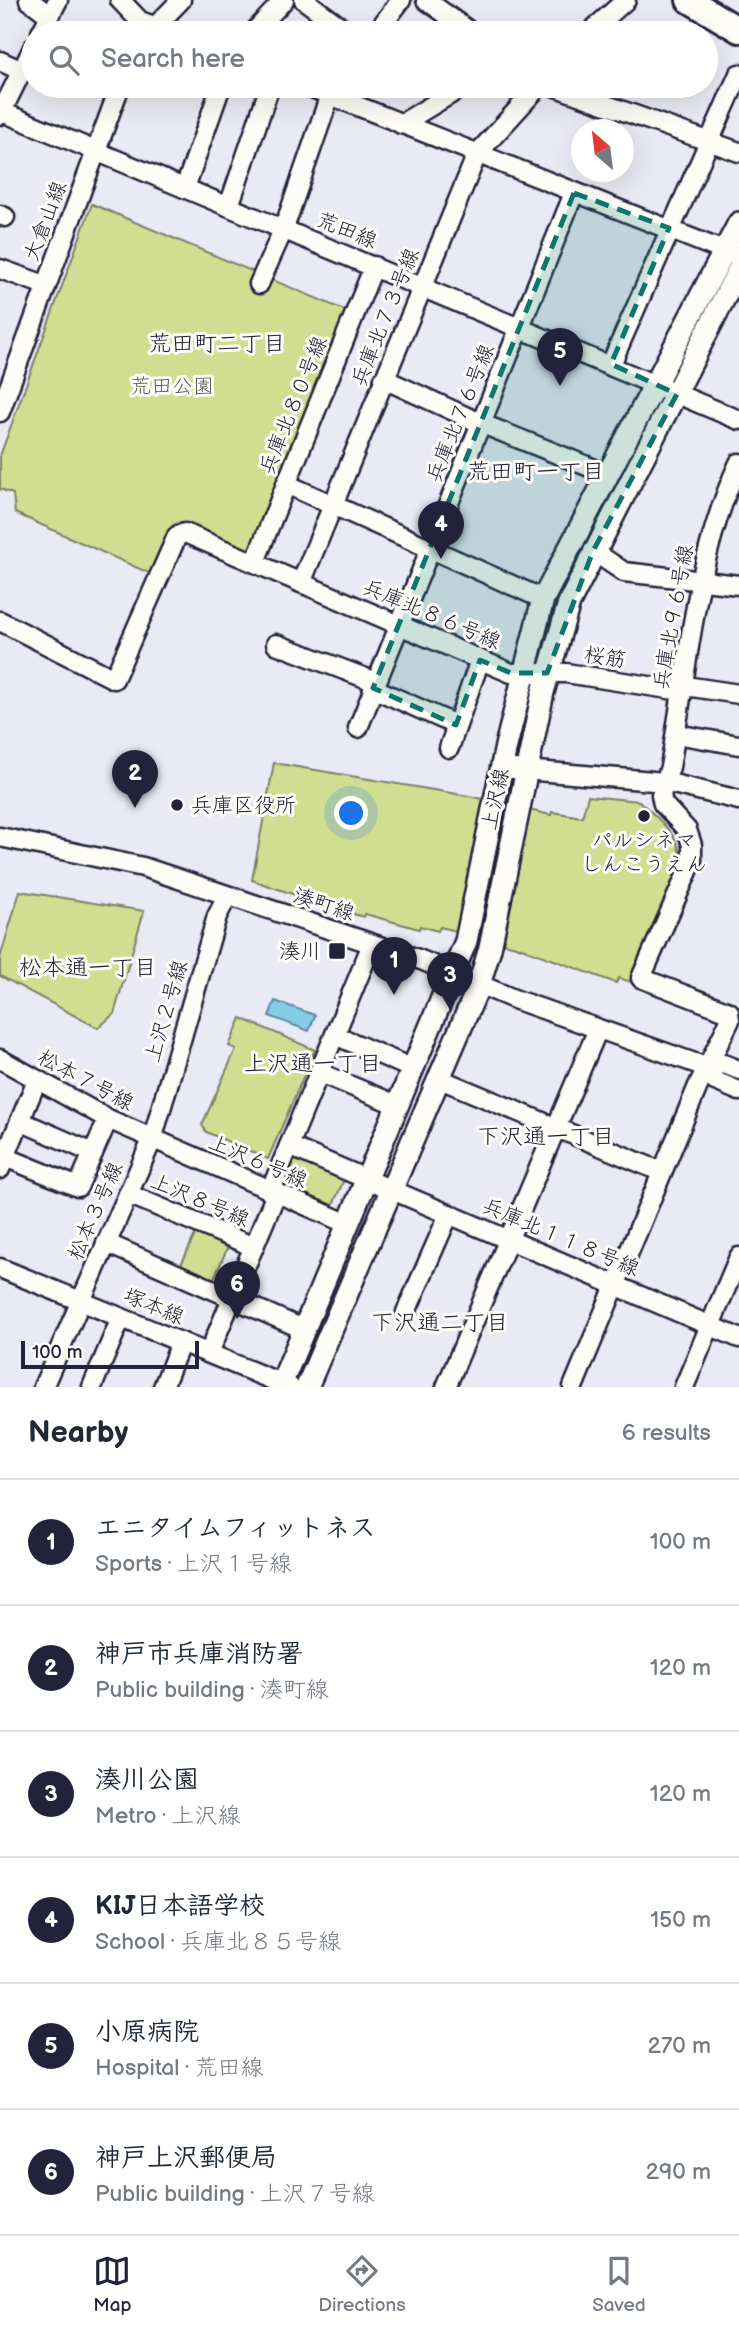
<!DOCTYPE html>
<html lang="en">
<head>
<meta charset="utf-8">
<style>
	body { margin:0; font-family:"Balsamiq Sans","Klee One",sans-serif; background:#f2f2f3; color:#1f2937 }
	.compass { position:absolute; left:571px; top:119px; width:63px; height:63px; border-radius:50%; background:#fff; box-shadow:0 7px 28px #0002; rotate:332deg }
	.scale { position:absolute; left:21px; bottom:18px; width:178px; box-sizing:border-box; padding-left:7px; border:4px solid #22223b; border-top:0; font-size:19px; line-height:24px; white-space:nowrap; color:#22223b; -webkit-text-stroke:5px #fdfcf7; paint-order:stroke }
	.you { position:absolute; left:352px; top:814px; width:24px; height:24px; margin:-18px; border:5px solid #fff; border-radius:50%; background:#1a73e8; box-shadow:0 0 0 10px #1a73e833 }
	.badge { display:grid; place-items:center; width:46px; height:46px; border-radius:50%; background:#22223b; color:#fff; font-size:23px; font-weight:700 }
	.pin { position:absolute; translate:-50% -58px; filter:drop-shadow(0 2px 4px #0008) }
	.pin::after { content:''; position:absolute; top:37px; width:24px; height:21px; background:inherit; clip-path:polygon(0 0,100% 0,50% 100%) }
	.list { margin:0; padding:0; list-style:none }
	h2 { display:flex; justify-content:space-between; align-items:center; height:91px; margin:0; padding:0 28px; font-size:30px }
	h2 small { font-size:23px; font-weight:400; color:#747a83 }
	.list li { display:grid; grid-template-columns:46px 1fr auto; gap:21px; align-items:center; box-sizing:border-box; height:126px; padding:0 28px; border-top:2px solid #e0e1e3 }
	.list b { display:block; font-size:26px; white-space:nowrap }
	.list p { margin:0; font-size:23px; white-space:nowrap; color:#747a83 }
	.list em { font-size:23px; font-style:normal; color:#747a83 }
	.icon { flex:none; width:38px; height:38px; fill:none; stroke:currentColor; stroke-width:2; stroke-linecap:round; stroke-linejoin:round }
	.map { position:relative; flex:none; width:739px; height:1387px; overflow:hidden }
	.search { position:absolute; background:#fff; box-shadow:0 7px 28px #0002; left:21px; right:21px; top:21px; height:77px; display:flex; align-items:center; gap:18px; box-sizing:border-box; padding:0 24px; border-radius:38px; color:#747a83; font-size:26px }
	.sheet { height:847px; background:#fff }
	nav { display:flex; justify-content:space-around; align-items:center; box-sizing:border-box; height:98px; border-top:2px solid #e0e1e3; background:#fff; font-size:19px; color:#747a83 }
	nav a { display:grid; justify-items:center; gap:4px }
	nav .on { color:#22223b }
	.map>svg:first-child { display:block }
</style>
</head>
<body>
<div class="map">
<svg width="739" height="1387" viewBox="0 0 739 1387">
	<rect width="100%" height="100%" fill="#eaeaf6"/>
	<filter id="ink" filterUnits="userSpaceOnUse"><feTurbulence type="fractalNoise" baseFrequency=".0143" numOctaves="2"/><feDisplacementMap in="SourceGraphic" scale="14" xChannelSelector="R" yChannelSelector="G"/><feConvolveMatrix kernelMatrix="1 2 1 2 8 2 1 2 1" color-interpolation-filters="sRGB"/></filter>
	<g filter="url(#ink)">
		<g fill="#d1de91" stroke="#7a8066" stroke-width="2">
			<path d="M92,204L349,312L254,547L245,551L180,522L173,525L151,574L15,513L13,494L0,489V456Z"/>
			<path d="M274,763L469,796L551,815L552,812L582,817L588,796L639,801C653,814 671,828 678,846C690,875 647,953 634,983L619,978L616,983L516,946L440,927L438,931L420,926L419,929L365,914L364,917L336,909L337,904L322,898L319,903L252,880Z"/>
			<path d="M20,891L144,911L114,1014L98,1028L0,976V958Z"/>
			<path d="M241,1018L315,1050L268,1159L206,1132L202,1125L236,1049L229,1046Z"/>
			<path d="M289,1154L346,1175L333,1205L285,1187L280,1176Z"/>
			<path d="M198,1228L230,1242L213,1281L180,1267Z"/>
		</g>
		<path fill="#83cee3" stroke="#5c89a0" stroke-width="2" d="M275,1001L315,1015L309,1031L269,1016Z"/>
		<g fill="none" stroke-linecap="round" stroke-linejoin="round">
			<defs>
				<g id="minor">
					<path d="M29,0L49,15"/>
					<path d="M120,0L140,21L174,33"/>
					<path d="M304,0L349,33"/>
					<path d="M426,0L472,33"/>
					<path d="M41,33L58,0"/>
					<path d="M149,33L181,0"/>
					<path d="M253,33L284,0"/>
					<path d="M376,33L401,0"/>
					<path d="M589,33L626,0"/>
					<path d="M0,61L22,71"/>
					<path d="M307,86L739,257"/>
					<path d="M553,86L739,152"/>
					<path d="M0,111L739,420"/>
					<path d="M0,115L33,48"/>
					<path d="M401,124L464,86"/>
					<path d="M185,188L221,86"/>
					<path d="M229,206L270,86"/>
					<path d="M0,215L5,217"/>
					<path d="M0,269L45,285"/>
					<path d="M259,284L284,228L330,95L337,86"/>
					<path d="M611,364L739,74"/>
					<path d="M384,379L480,423L607,474"/>
					<path d="M0,412L120,86"/>
					<path d="M286,484L543,599"/>
					<path d="M593,551L624,572L739,585"/>
					<path d="M255,562L374,266"/>
					<path d="M301,583L477,154L539,86"/>
					<path d="M0,621L114,679L177,536L185,533L511,673H566L675,690L692,687L739,694"/>
					<path d="M276,644L376,682"/>
					<path d="M373,688L456,725"/>
					<path d="M358,728L574,193"/>
					<path d="M676,734L739,745"/>
					<path d="M449,748L480,660"/>
					<path d="M502,768L665,782L739,800"/>
					<path d="M0,837L143,867L421,960L514,999L706,1067L724,1064L739,1070"/>
					<path d="M335,1035L413,1069"/>
					<path d="M0,1059L108,1119L346,1223"/>
					<path d="M706,1067L715,1081L739,1091"/>
					<path d="M320,1073L397,1105"/>
					<path d="M440,1079L662,1172"/>
					<path d="M20,1121L93,1153"/>
					<path d="M289,1146L739,1338"/>
					<path d="M5,1157L78,1187L108,1119"/>
					<path d="M0,1169L37,1080"/>
					<path d="M270,1192L372,944"/>
					<path d="M128,1194L254,1247"/>
					<path d="M106,1243L303,1329"/>
					<path d="M0,1268L290,1387"/>
					<path d="M406,1312L449,1214"/>
					<path d="M209,1353L276,1194"/>
					<path d="M43,1387L152,1140L217,916L227,897"/>
					<path d="M92,1387L121,1318"/>
					<path d="M163,1387L181,1342"/>
					<path d="M446,1387L598,1029"/>
					<path d="M573,1387L698,1086L730,1020L729,1012L641,978L692,862V845L687,830L663,804L661,795L670,767C688,665 695,558 739,463"/>
					<path d="M684,1387L739,1257"/>
				</g>
				<g id="major">
					<path d="M280,1387L466,941L506,746L543,599L739,223"/>
					<path d="M307,1387L479,985L490,948L543,692L569,603L739,269"/>
				</g>
				<path id="highway" d="M689,0L739,30"/>
			</defs>
			<use href="#minor" stroke="#22223b" stroke-width="23"/>
			<use href="#major" stroke="#22223b" stroke-width="26"/>
			<use href="#highway" stroke="#22223b" stroke-width="30"/>
			<use href="#minor" stroke="#fdfcf7" stroke-width="18"/>
			<use href="#major" stroke="#fdfcf7" stroke-width="21"/>
			<use href="#highway" stroke="#fdfcf7" stroke-width="24"/>
		</g>
	</g>
	<path fill="#0f766e" fill-opacity="0.2" stroke="#0f766e" stroke-width="5" stroke-dasharray="14 9" stroke-linejoin="round" d="M574,193L669,228L611,364L677,394L593,551L547,673H511L480,660L456,725L373,688Z"/>
	<g fill="#22223b" stroke="#fdfcf7" stroke-width="2.5">
		<circle cx="177" cy="805" r="7"/>
		<circle cx="644" cy="816" r="7"/>
		<rect x="328" y="942" width="18" height="18" rx="3.5"/>
	</g>
	<g text-anchor="middle" stroke-width="6" stroke-linejoin="round" paint-order="stroke">
		<g font-size="21" fill="#22223b" stroke="#fdfcf7">
			<text transform="translate(45 221) rotate(-69)" y="7">大倉山線</text>
			<text transform="translate(347 230) rotate(22)" y="7">荒田線</text>
			<text transform="translate(385 317) rotate(-68)" y="7">兵庫北７３号線</text>
			<text transform="translate(293 405) rotate(-68)" y="7">兵庫北８０号線</text>
			<text transform="translate(460 413) rotate(-68)" y="7">兵庫北７６号線</text>
			<text transform="translate(432 614) rotate(23)" y="7">兵庫北８６号線</text>
			<text transform="translate(673 617) rotate(-80)" y="7">兵庫北９６号線</text>
			<text transform="translate(605 657) rotate(9)" y="7">桜筋</text>
			<text transform="translate(495 799) rotate(-78)" y="7">上沢線</text>
			<text transform="translate(324 904) rotate(18)" y="7">湊町線</text>
			<text transform="translate(166 1011) rotate(-74)" y="7">上沢２号線</text>
			<text transform="translate(86 1080) rotate(28)" y="7">松本７号線</text>
			<text transform="translate(258 1161) rotate(23)" y="7">上沢６号線</text>
			<text transform="translate(200 1200) rotate(23)" y="7">上沢８号線</text>
			<text transform="translate(95 1211) rotate(-66)" y="7">松本３号線</text>
			<text transform="translate(561 1237) rotate(23)" y="7">兵庫北１１８号線</text>
			<text transform="translate(154 1306) rotate(22)" y="7">塚本線</text>
		</g>
		<g font-size="21" fill="#575a55" stroke="#fdfcf7">
			<text x="172" y="393">荒田公園</text>
		</g>
		<g font-size="21" fill="#22223b" stroke="#fdfcf7" text-anchor="start">
			<text x="191" y="812">兵庫区役所</text>
			<text x="644" y="847" text-anchor="middle">パルシネマ<tspan x="644" dy="24">しんこうえん</tspan></text>
			<text x="321" y="958" text-anchor="end">湊川</text>
		</g>
		<g font-size="23" fill="#22223b" stroke="#fdfcf7">
			<text x="217" y="351">荒田町二丁目</text>
			<text x="536" y="479">荒田町一丁目</text>
			<text x="88" y="975">松本通一丁目</text>
			<text x="313" y="1071">上沢通一丁目</text>
			<text x="546" y="1144">下沢通一丁目</text>
			<text x="440" y="1330">下沢通二丁目</text>
		</g>
	</g>
</svg>
<svg class="compass" viewBox="-18 -18 36 36"><path d="M0-13l5 13h-10z" fill="#e53935"/><path d="M0 13l5-13h-10z" fill="#747a83"/></svg>
<div class="scale">100 m</div>
<div class="you"></div>
<div class="pin badge" style="left:394px;top:995px">1</div>
<div class="pin badge" style="left:135px;top:808px">2</div>
<div class="pin badge" style="left:450px;top:1010px">3</div>
<div class="pin badge" style="left:441px;top:559px">4</div>
<div class="pin badge" style="left:560px;top:386px">5</div>
<div class="pin badge" style="left:237px;top:1319px">6</div>
<div class="search"><svg class="icon" aria-label="search" viewBox="0 0 24 24"><circle cx="10" cy="10" r="6"/><path d="M15 15l6 6"/></svg>Search here</div>
</div>
<section class="sheet">
<h2>Nearby<small>6 results</small></h2>
<ul class="list">
<li><span class="badge">1</span><div><b>エニタイムフィットネス</b><p>Sports · 上沢１号線</p></div><em>100 m</em></li>
<li><span class="badge">2</span><div><b>神戸市兵庫消防署</b><p>Public building · 湊町線</p></div><em>120 m</em></li>
<li><span class="badge">3</span><div><b>湊川公園</b><p>Metro · 上沢線</p></div><em>120 m</em></li>
<li><span class="badge">4</span><div><b>KIJ日本語学校</b><p>School · 兵庫北８５号線</p></div><em>150 m</em></li>
<li><span class="badge">5</span><div><b>小原病院</b><p>Hospital · 荒田線</p></div><em>270 m</em></li>
<li><span class="badge">6</span><div><b>神戸上沢郵便局</b><p>Public building · 上沢７号線</p></div><em>290 m</em></li>
</ul>
</section>
<nav>
<a class="on"><svg class="icon" aria-label="map" viewBox="0 0 24 24"><path d="M3 6l6-2 6 2 6-2v14l-6 2-6-2-6 2zM9 4v14M15 6v14"/></svg>Map</a>
<a><svg class="icon" aria-label="directions" viewBox="0 0 24 24"><path d="M12 3l9 9-9 9-9-9zM9 14v-3h6M13 9l2 2-2 2"/></svg>Directions</a>
<a><svg class="icon" aria-label="saved" viewBox="0 0 24 24"><path d="M7 4h10v16l-5-4-5 4z"/></svg>Saved</a>
</nav>
</body>
</html>
